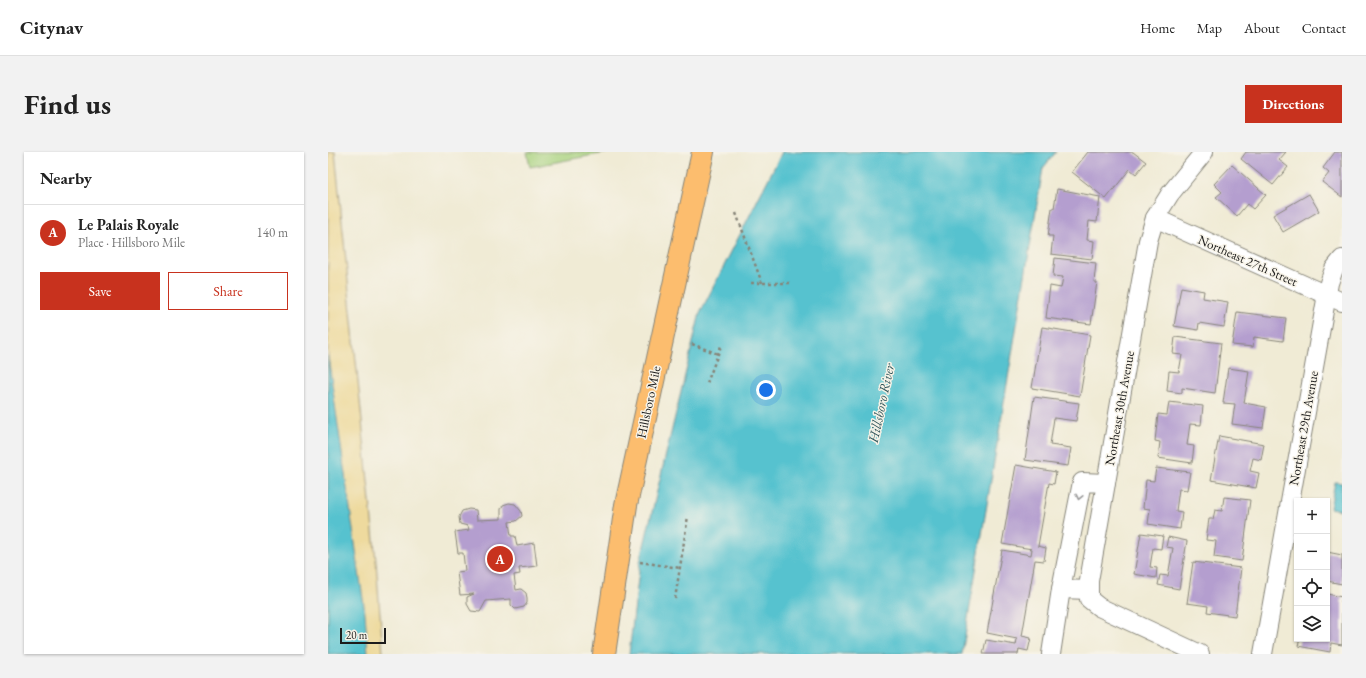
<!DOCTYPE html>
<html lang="en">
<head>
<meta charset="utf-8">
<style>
	body { margin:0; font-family:"EB Garamond",serif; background:#f2f2f2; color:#222 }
	.controls { position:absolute; right:12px; bottom:12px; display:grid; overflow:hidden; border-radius:0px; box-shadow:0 1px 3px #0004 }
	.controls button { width:36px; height:36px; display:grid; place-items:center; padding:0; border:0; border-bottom:1px solid #e0e0e0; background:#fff; color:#222; font:20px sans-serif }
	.scale { position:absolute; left:12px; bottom:10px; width:46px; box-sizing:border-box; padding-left:4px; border:2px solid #1c1c1c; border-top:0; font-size:11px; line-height:14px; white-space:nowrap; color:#1c1c1c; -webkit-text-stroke:3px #f7f3e8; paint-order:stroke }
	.you { position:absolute; left:438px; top:238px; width:14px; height:14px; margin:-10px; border:3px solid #fff; border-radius:50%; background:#1a73e8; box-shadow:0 0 0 6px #1a73e833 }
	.badge { display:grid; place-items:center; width:26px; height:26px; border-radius:50%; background:#c8321e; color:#fff; font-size:13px; font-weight:700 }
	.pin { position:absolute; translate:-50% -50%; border:2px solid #fff; box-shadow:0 1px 4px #0006 }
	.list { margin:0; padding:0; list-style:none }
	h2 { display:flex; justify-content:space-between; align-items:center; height:52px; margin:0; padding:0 16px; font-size:17px }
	h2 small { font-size:13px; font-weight:400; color:#767676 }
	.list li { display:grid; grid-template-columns:26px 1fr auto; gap:12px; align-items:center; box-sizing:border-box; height:56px; padding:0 16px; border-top:1px solid #e0e0e0 }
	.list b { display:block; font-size:15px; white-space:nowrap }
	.list p { margin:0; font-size:13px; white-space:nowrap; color:#767676 }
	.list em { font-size:13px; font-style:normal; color:#767676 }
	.actions { display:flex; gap:8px; padding:12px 16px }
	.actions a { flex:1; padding:9px 0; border:1px solid #c8321e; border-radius:0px; text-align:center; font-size:14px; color:#c8321e }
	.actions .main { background:#c8321e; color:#fff }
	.icon { flex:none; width:22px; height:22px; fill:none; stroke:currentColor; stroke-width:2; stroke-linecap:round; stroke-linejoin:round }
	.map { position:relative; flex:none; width:1014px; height:502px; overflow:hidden; border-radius:0px }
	header { display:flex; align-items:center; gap:24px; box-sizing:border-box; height:56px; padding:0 20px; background:#fff; border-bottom:1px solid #e0e0e0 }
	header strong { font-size:19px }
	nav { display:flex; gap:22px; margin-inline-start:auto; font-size:14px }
	.intro { display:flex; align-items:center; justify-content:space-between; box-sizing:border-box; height:96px; padding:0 24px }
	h1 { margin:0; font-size:28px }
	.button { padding:10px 18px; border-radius:0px; background:#c8321e; color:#fff; font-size:14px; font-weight:700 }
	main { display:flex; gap:24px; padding:0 24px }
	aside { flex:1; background:#fff; border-radius:0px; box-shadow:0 1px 3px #0004 }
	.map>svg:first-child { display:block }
</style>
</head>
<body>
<header>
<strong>Citynav</strong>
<nav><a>Home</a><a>Map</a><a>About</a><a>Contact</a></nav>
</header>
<div class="intro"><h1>Find us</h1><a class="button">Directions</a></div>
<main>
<aside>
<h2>Nearby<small></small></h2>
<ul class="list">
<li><span class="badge">A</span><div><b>Le Palais Royale</b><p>Place · Hillsboro Mile</p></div><em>140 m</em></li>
</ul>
<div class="actions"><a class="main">Save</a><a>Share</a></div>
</aside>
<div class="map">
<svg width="1014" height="502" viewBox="0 0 1014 502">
	<rect width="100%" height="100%" fill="#f7f3e8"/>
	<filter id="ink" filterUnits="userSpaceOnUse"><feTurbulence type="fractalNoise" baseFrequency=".025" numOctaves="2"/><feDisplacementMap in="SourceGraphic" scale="8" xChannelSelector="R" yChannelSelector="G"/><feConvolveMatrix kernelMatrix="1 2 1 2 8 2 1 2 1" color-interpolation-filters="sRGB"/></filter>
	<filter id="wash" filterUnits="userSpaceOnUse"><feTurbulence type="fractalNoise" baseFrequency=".012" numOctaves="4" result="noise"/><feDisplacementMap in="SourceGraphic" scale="16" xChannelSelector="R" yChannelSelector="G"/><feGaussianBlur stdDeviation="0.9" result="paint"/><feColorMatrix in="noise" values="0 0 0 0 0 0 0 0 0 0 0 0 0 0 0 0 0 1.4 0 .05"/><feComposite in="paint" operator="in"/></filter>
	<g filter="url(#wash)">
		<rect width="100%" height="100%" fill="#f0ebd5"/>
		<path fill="#a7d27e" stroke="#62774d" d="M199,0H282L202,15Z"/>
		<path fill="#eeda9e" stroke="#857b5d" d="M0,0H7L48,409L55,502H0Z"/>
		<g fill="#56c2cf" stroke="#396f76">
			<path d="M454,0H728L715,16L634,502H301L312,410L372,161Z"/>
			<path d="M0,204L37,461L40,502H0Z"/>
			<path d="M1007,330L1014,331L1013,358L1002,356Z"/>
		</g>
		<g id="blocks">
			<g fill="#b49ecf">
				<path d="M760,0H805L818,10L808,22L802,17L778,47L744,20Z"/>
				<path d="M918,0H958L951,8L960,15L945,33L913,7Z"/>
				<path d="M1007,0H1014V45L994,30L1001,21L995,16Z"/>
				<path d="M904,13L938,43L925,57L919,52L909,64L888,45L894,40L886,32Z"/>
				<path d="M729,37L772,45L769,70L761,69L759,88L766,89L764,107L723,102L725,84H720L724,56H726Z"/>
				<path d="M981,42L991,59L955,80L945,63Z"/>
				<path d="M727,106L768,111L766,130H769L763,172L718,166L722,134L733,136L735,125L725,124Z"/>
				<path d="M853,135L876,139L875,146L900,150L896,175L871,171L870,178L846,174Z"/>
				<path d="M909,160L958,166L955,189L926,185L925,195L904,193Z"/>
				<path d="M714,175L762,183L752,244L704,236Z"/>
				<path d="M847,185L893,191L887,241L854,236V241L839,239L841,219L851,220L854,203L845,202Z"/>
				<path d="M900,216L921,219L916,251L938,255L935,276L904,272L907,252L895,251Z"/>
				<path d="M706,245L751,251L748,269L726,266L722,293L743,296L740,314L697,308Z"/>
				<path d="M841,250L875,254L873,273L862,272L859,293L866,294L864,311L830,306L832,290L827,289L830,262L839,263Z"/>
				<path d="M891,284L936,292L933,308L925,306L922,319L931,321L928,336L883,328Z"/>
				<path d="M688,313L728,320L726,332L721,331L710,394L718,396L716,409L707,408L694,484L703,486L700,499L691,497L690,502H655L658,488L688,493L689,487L659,481L674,398L703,403L704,397L674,392Z"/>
				<path d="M828,316L862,320L859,338L851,337L848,359L854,360L852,377L820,372L822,357L815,356L818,328L826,329Z"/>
				<path d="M896,345L922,348L914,409L886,405L888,389L878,388L881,367H885L887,358L894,359Z"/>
				<path d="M181,351L187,352L193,359L194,364L188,369L181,370L183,384H187L189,394L206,391L209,414L191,416L192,422L186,423L188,438L193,437L198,441L199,446V451L196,455L187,457L183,453V447L158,449L152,460L143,459L139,452V445L146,442L132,443L129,420L137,419L135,401H130L127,380L141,378L140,374L132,372L131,365L134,359L141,357L148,358L149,368L173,367V357L175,353Z"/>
				<path d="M813,381L835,384L833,397L825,396L822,415L829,416L828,426L806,422Z"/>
				<path d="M840,385L859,389L851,437L830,433L832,423L840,424L845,396L838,395Z"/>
				<path d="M999,400L1014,403V432L999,429Z"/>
				<path d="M865,410L913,416L907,464L879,460L880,454L859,451Z"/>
				<path d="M999,442L1014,445L1013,450L1014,451V493L1003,491L1002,500L970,494L972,487H999Z"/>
			</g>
		</g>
	</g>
	<g filter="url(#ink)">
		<use href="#blocks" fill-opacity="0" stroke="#868478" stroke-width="1"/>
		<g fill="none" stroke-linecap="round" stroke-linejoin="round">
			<defs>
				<g id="minor">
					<path d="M827,66L1014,150"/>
					<path d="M761,438L733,437L754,330L778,331"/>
					<path d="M723,502L733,437"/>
					<path d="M872,502L771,455L761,447V429L820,89L827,66L842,42L876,0"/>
					<path d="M935,502L1001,131L1006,117L1014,107"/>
				</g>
				<path id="major" d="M276,502L298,353L375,0"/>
			</defs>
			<use href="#minor" stroke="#868478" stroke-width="20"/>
			<use href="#major" stroke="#868478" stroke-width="24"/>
			<g stroke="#868478" stroke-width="2.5" stroke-dasharray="3 3" stroke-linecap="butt">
				<path d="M408,61L434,131"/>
				<path d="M423,131H463"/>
				<path d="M364,192L390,202"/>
				<path d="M379,231L393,194"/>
				<path d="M312,410L352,416"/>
				<path d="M347,447L360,364"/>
			</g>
			<use href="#minor" stroke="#fff" stroke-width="18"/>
			<use href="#major" stroke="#fcbd6e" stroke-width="22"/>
		</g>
		<defs><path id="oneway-chevron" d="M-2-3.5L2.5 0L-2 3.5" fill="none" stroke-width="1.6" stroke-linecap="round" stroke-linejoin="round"/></defs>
		<use stroke="#999" href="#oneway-chevron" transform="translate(751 345) rotate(102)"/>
	</g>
	<g text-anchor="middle" stroke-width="3" stroke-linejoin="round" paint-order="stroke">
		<g font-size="13" fill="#1c1c1c" stroke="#f7f3e8">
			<text transform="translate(920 108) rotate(24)" y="5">Northeast 27th Street</text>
			<text transform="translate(320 250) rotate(-78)" y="5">Hillsboro Mile</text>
			<text transform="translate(791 256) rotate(-80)" y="5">Northeast 30th Avenue</text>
			<text transform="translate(975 276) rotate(-80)" y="5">Northeast 29th Avenue</text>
		</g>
		<g font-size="14" font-style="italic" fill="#30565b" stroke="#f7f3e8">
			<text transform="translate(553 251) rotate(-78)" y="5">Hillsboro River</text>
		</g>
	</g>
</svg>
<div class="controls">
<button>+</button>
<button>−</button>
<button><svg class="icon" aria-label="locate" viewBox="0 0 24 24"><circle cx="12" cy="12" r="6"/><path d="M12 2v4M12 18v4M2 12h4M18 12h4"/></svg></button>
<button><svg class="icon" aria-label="layers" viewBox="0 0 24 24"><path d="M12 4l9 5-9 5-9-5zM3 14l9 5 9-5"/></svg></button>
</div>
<div class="scale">20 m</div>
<div class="you"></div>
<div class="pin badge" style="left:172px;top:407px">A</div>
</div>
</main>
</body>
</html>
